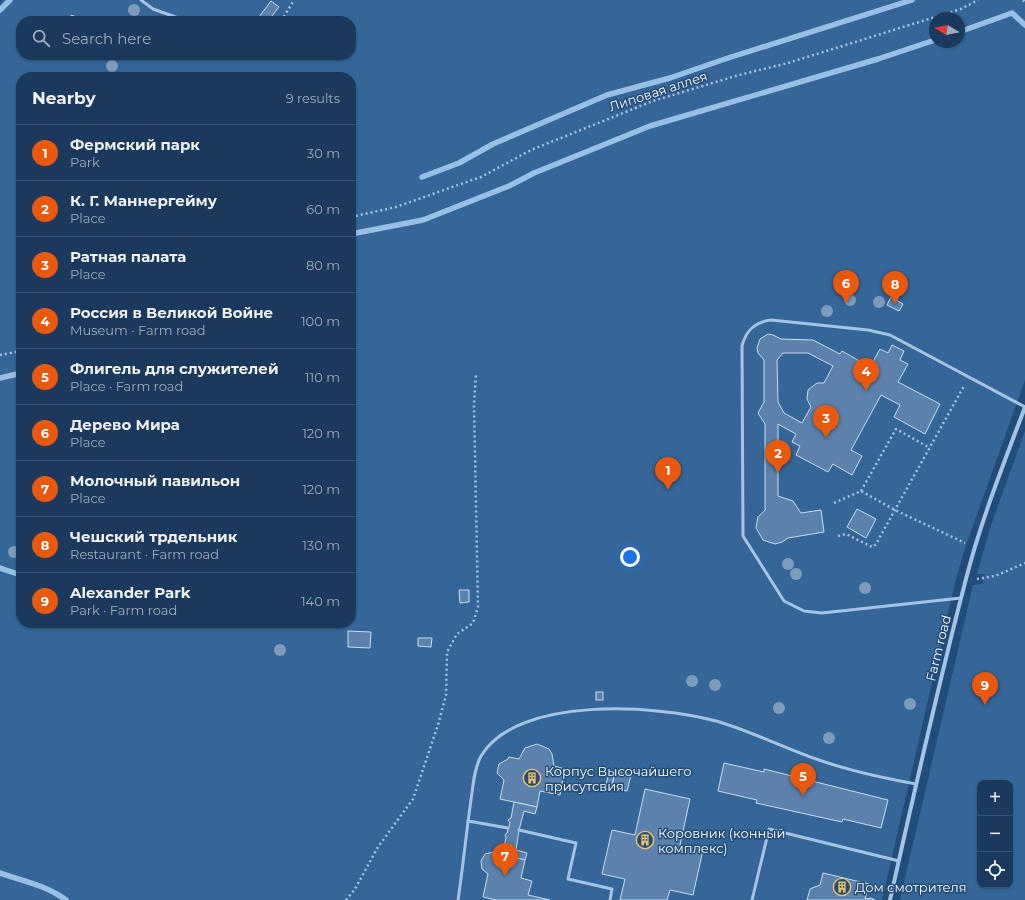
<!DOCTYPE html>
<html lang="en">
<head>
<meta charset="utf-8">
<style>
	body { margin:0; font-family:Montserrat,sans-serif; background:#234062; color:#f1f3f6 }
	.controls { position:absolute; right:12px; bottom:12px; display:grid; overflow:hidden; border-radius:8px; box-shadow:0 1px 3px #0004 }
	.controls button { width:36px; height:36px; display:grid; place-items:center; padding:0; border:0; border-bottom:1px solid #385372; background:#1a395c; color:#f1f3f6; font:20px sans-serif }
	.compass { position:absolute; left:929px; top:12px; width:36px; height:36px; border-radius:50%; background:#1a395c; box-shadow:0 1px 3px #0004; rotate:280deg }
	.you { position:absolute; left:630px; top:557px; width:14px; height:14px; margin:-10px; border:3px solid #fff; border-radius:50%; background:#1a73e8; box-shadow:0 0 0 6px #1a73e833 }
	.badge { display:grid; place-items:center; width:26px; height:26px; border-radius:50%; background:#ea580c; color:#fff; font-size:13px; font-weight:700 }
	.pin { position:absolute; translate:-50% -33px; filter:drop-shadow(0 1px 2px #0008) }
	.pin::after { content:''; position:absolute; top:21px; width:14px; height:12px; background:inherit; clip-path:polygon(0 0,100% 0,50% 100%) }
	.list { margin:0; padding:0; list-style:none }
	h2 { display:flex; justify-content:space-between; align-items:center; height:52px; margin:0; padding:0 16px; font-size:17px }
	h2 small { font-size:13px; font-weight:400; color:#9facbb }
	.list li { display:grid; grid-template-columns:26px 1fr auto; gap:12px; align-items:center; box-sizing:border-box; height:56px; padding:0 16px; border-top:1px solid #385372 }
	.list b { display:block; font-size:15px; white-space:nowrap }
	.list p { margin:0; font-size:13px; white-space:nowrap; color:#9facbb }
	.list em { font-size:13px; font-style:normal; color:#9facbb }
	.icon { flex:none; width:22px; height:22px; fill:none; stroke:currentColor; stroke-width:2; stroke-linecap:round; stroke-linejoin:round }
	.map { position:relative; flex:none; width:1025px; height:900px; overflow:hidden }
	.search { position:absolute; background:#1a395c; box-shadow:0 1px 3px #0004; left:16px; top:16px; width:340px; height:44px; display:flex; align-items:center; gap:10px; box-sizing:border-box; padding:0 14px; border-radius:16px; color:#9facbb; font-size:15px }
	.panel { position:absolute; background:#1a395c; box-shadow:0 1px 3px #0004; left:16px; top:72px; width:340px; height:556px; border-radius:16px }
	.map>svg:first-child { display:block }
</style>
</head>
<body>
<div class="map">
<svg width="1025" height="900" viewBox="0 0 1025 900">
	<rect width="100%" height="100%" fill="#224c7a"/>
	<g fill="#366697" fill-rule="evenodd">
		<path d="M3,0H1025V380L964,551L955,583L882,900H0V3ZM935,18H959V42H935ZM21,21H351V55H21ZM21,77H351V623H21Z"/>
		<path d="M1025,431V900H900L973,585L982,584L985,574H977L991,525ZM980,783H1010V885H980Z"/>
	</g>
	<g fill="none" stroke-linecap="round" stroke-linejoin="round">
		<g stroke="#98bfe6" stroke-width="5.5">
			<path d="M0,10L10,0"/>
			<path d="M959,32L1012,13L1025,25"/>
			<path d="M422,177L459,163L493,144L607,95L670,78L728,58L912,0"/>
			<path d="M351,234L423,220L509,186L534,173L650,126L878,59L935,40"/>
			<path d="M0,378L21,373"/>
			<path d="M0,568L21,575"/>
			<path d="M0,873C23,881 46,885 66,900"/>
		</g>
	</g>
	<g fill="#5b82ac" stroke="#c7ddf4" fill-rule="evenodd">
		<path d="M271,1L279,7L268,21H256Z"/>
		<path d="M71,15L89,21H69Z"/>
		<path d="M891,297L903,304L899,311L887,305Z"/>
		<path d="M768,334L773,335L781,339L813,340L840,354L842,351L870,367L880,349L888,353L892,345L904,351L900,360L908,364L898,382L940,404L925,434L894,417L900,405L881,395L851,450L862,456L852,475L833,464L828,472L796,455L800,446L792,442L796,434L778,424V496L793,501L801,513L821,510L824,532L788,538L782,542L775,544L763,540L756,528L758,517L765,510V424L758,413L764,402V360L758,353L757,348L760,339ZM783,353H808L833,366L824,383H817L808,390L807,399L811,407L802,423L784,413L778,402L777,360Z"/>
		<path d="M857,509L876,519L866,538L847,527Z"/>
		<path d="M459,590H469V602L460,603Z"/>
		<path d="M348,631L371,632L370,648L348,647Z"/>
		<path d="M418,638H432L431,647L418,646Z"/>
		<rect x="596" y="692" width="7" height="8"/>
		<path d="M537,744L549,749L552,754L554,766L565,769L560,795L540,791L537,807L500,799L504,780L497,773L499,764L508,759L509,757L519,759L525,748Z"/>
		<path d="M724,763L764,772V769L888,800L881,828L843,819L842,822L756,803L757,800L718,791Z"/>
		<path d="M610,770L615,771L612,786L606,784Z"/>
		<path d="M615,771L631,775L627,791L612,788Z"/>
		<path d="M645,789L690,799L680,845L703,850L693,895L670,890L667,900H620L625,879L602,874L612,830L635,835Z"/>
		<path d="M514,802L537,807L535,814L524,811L519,830L516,850L527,853L525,860L502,854L506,838L505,835L507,833L510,823L508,820L511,818Z"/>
		<path d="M493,852L525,860L521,878L532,881L528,895L550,900H496L483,897L488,874L482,869L481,861L485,854Z"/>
		<path d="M823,873L869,884L865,899L871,898L875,900H807L810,889L820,885Z"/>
	</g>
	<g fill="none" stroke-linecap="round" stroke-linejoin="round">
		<g stroke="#a4c4e5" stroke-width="2.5" stroke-dasharray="2 3" stroke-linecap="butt">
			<path d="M1023,0L1025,2"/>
			<path d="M281,21L294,0"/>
			<path d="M351,217L396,207L455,186L481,177L531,150L653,101L739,75L788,63L916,23L961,9L978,0"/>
			<path d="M0,355L21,351"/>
			<path d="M861,491L896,429L930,448"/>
			<path d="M834,503L861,491L895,510L965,543"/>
			<path d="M838,536L846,534L870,546L873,547L876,544L964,386"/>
			<path d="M977,579L995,576L1025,563"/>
			<path d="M346,900L355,889L378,847L413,799L438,725L446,695L447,652L457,634L473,623L478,607L474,405L476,374"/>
		</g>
		<g stroke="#a4c4e5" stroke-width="3">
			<path d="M141,0L153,9L187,21"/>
			<path d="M961,598L822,613L804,611L784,601L743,536L742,346C746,330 755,322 771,320L868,330L890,335L1025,407"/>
			<path d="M468,821L508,828"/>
			<path d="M519,830L576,843L568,879L612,889L610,900"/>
			<path d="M458,900C463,867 466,834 471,800C473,786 474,769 481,756C518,695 657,705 716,721C751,731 784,748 819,760C850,771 883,778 916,784"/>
			<path d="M752,900L769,829L899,861"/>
		</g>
		<path stroke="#a4c4e5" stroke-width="4" d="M890,900C914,793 938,685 966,579C981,520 1004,463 1025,407"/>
	</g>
	<g fill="#7d9cbd">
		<circle cx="134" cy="10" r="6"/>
		<circle cx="112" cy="66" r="6"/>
		<circle cx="850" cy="300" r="6"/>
		<circle cx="879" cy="302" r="6"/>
		<circle cx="827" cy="311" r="6"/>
		<circle cx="14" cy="552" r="6"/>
		<circle cx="788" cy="564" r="6"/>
		<circle cx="796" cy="574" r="6"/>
		<circle cx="865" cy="588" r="6"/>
		<circle cx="280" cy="650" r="6"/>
		<circle cx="692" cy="681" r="6"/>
		<circle cx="715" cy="685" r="6"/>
		<circle cx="910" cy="704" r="6"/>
		<circle cx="779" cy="708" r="6"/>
		<circle cx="829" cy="738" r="6"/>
	</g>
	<defs>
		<symbol id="building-ring" viewBox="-11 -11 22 22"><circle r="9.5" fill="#224c7a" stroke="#f0c367" stroke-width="1.5"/><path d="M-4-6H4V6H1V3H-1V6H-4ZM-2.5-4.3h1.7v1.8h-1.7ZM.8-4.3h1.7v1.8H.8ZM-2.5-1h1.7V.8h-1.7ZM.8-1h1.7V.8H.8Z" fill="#f0c367"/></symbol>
	</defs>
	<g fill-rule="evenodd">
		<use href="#building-ring" x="522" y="768" width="20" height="20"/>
		<use href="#building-ring" x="635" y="830" width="20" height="20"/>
		<use href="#building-ring" x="832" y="877" width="20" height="20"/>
	</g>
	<g text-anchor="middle" stroke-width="3" stroke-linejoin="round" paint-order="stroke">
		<g font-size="13" fill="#fff" stroke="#224c7a">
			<text transform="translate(658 91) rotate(-18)" y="5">Липовая аллея</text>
			<text transform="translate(938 648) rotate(-76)" y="5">Farm road</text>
		</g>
		<g font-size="13" fill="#fff" stroke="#224c7a" text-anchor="start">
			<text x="545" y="776">Корпус Высочайшего<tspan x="545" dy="15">присутсвия</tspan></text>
			<text x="658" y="838">Коровник (конный<tspan x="658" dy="15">комплекс)</tspan></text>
			<text x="855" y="892">Дом смотрителя</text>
		</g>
	</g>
</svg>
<div class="controls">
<button>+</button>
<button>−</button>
<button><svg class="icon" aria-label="locate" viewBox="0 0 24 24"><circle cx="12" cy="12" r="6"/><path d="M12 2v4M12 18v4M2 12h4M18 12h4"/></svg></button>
</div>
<svg class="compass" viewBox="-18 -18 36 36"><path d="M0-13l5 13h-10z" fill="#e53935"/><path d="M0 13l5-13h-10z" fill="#9facbb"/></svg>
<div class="you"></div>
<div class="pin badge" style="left:668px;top:490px">1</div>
<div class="pin badge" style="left:778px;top:473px">2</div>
<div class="pin badge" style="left:826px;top:438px">3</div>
<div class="pin badge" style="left:866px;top:391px">4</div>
<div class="pin badge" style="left:803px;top:796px">5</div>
<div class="pin badge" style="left:846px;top:303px">6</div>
<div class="pin badge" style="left:505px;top:876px">7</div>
<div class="pin badge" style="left:895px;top:304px">8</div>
<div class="pin badge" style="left:985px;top:705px">9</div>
<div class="search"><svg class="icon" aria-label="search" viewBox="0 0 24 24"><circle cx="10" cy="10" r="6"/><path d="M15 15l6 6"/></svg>Search here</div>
<section class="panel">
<h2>Nearby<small>9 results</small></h2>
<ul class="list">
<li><span class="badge">1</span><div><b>Фермский парк</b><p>Park</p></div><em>30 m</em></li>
<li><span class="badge">2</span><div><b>К. Г. Маннергейму</b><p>Place</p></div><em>60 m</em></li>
<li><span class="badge">3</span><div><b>Ратная палата</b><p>Place</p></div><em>80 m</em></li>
<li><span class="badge">4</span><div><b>Россия в Великой Войне</b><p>Museum · Farm road</p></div><em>100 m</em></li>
<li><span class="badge">5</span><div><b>Флигель для служителей</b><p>Place · Farm road</p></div><em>110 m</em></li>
<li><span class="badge">6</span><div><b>Дерево Мира</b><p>Place</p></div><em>120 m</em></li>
<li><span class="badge">7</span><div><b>Молочный павильон</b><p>Place</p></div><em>120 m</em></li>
<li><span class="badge">8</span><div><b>Чешский трдельник</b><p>Restaurant · Farm road</p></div><em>130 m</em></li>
<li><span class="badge">9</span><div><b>Alexander Park</b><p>Park · Farm road</p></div><em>140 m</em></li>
</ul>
</section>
</div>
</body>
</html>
